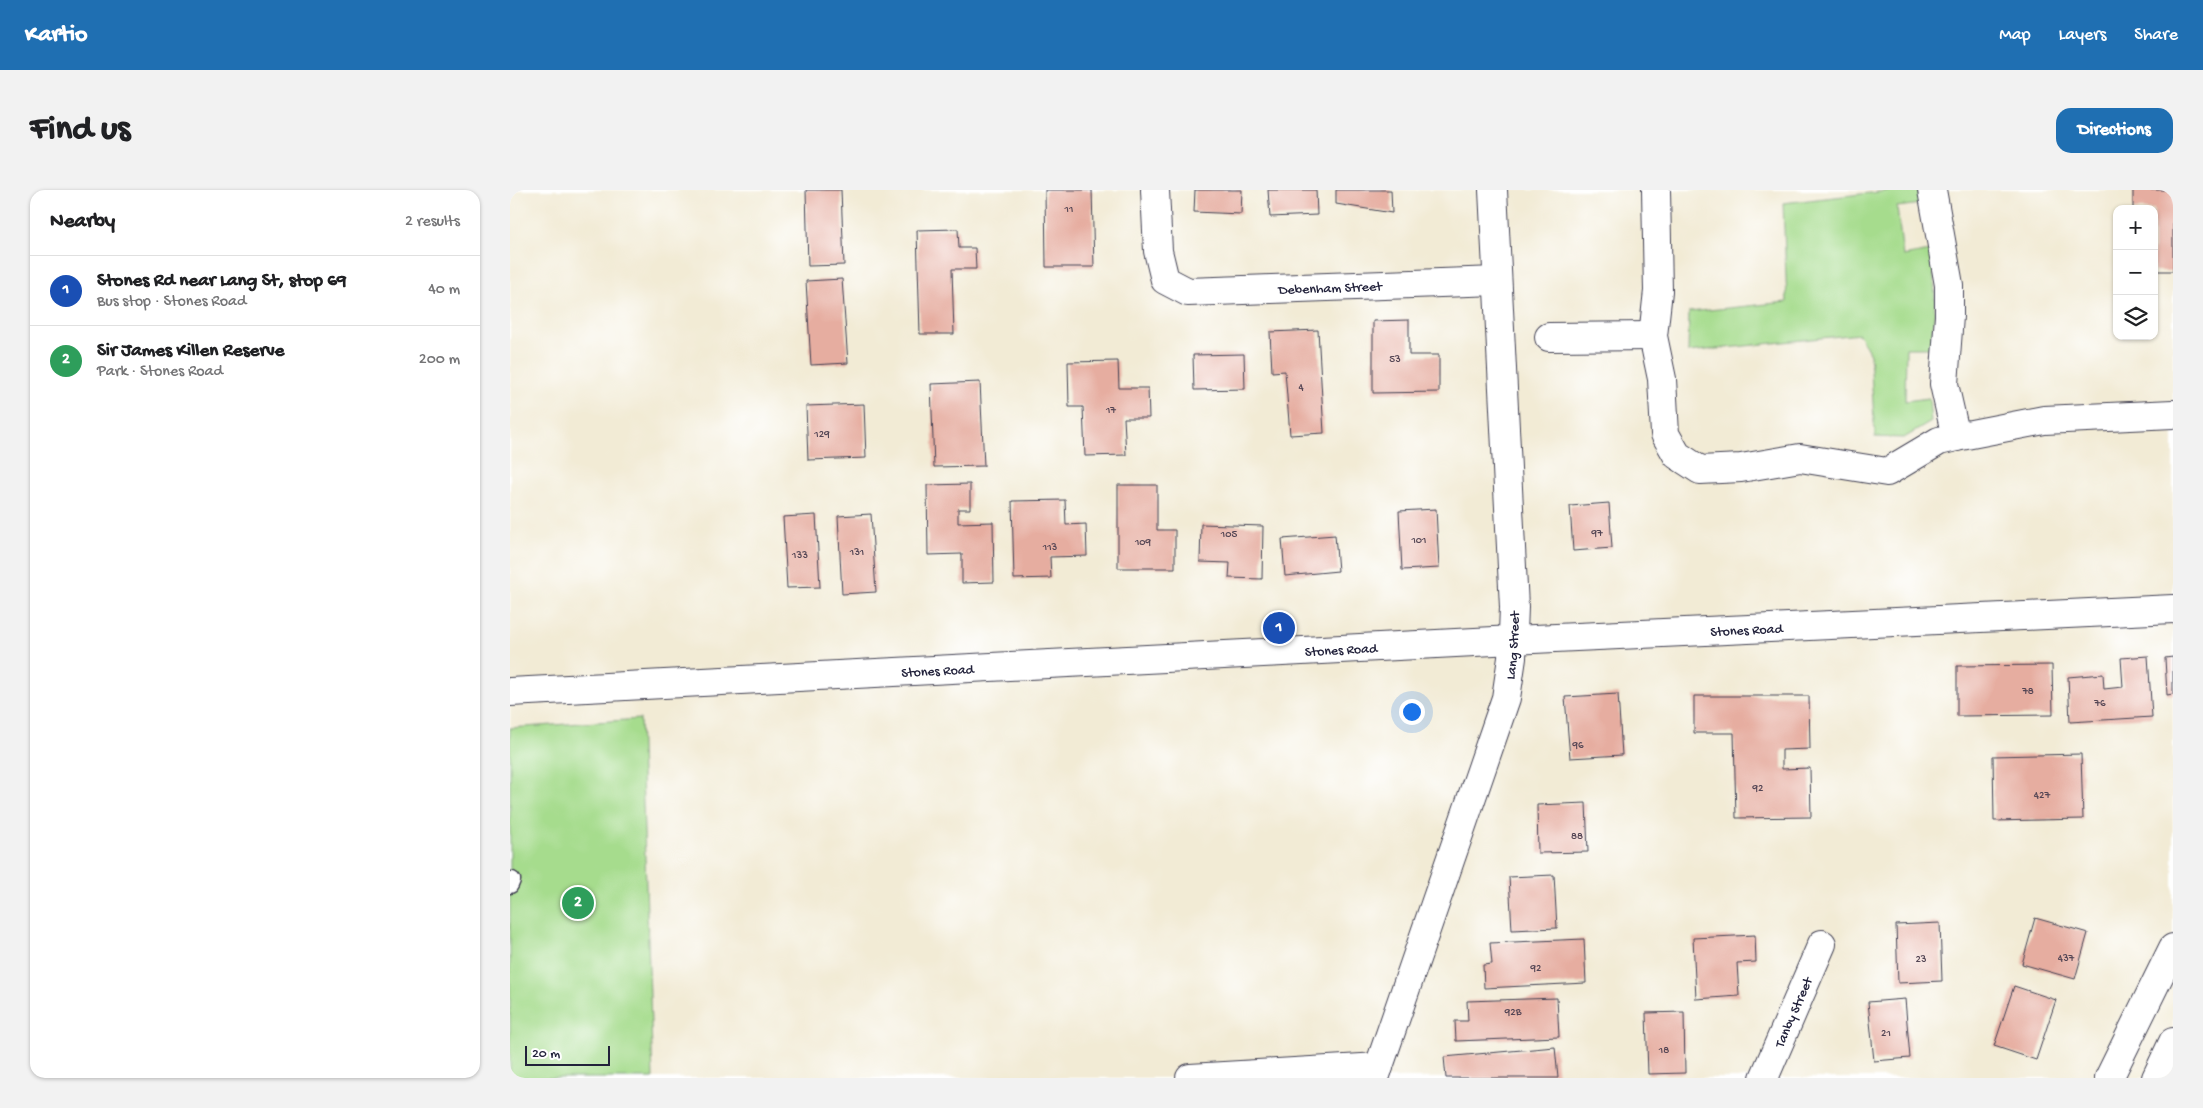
<!DOCTYPE html>
<html lang="en">
<head>
<meta charset="utf-8">
<style>
	body { margin:0; font-family:"Gochi Hand",sans-serif; background:#f2f2f2; color:#202124 }
	.controls { position:absolute; right:15px; top:15px; display:grid; overflow:hidden; border-radius:10px; box-shadow:0 1px 4px #0004 }
	.controls button { width:45px; height:45px; display:grid; place-items:center; padding:0; border:0; border-bottom:1px solid #e0e0e0; background:#fff; color:#202124; font:25px sans-serif }
	.scale { position:absolute; left:15px; bottom:12px; width:85px; box-sizing:border-box; padding-left:5px; border:2px solid #22223b; border-top:0; font-size:14px; line-height:18px; white-space:nowrap; color:#22223b; -webkit-text-stroke:4px #fff; paint-order:stroke }
	.you { position:absolute; left:901px; top:521px; width:18px; height:18px; margin:-12px; border:4px solid #fff; border-radius:50%; background:#1a73e8; box-shadow:0 0 0 8px #1a73e833 }
	.badge { display:grid; place-items:center; width:32px; height:32px; border-radius:50%; background:#1f6fb2; color:#fff; font-size:16px; font-weight:700 }
	.pin { position:absolute; translate:-50% -50%; border:2px solid #fff; box-shadow:0 1px 5px #0006 }
	.list { margin:0; padding:0; list-style:none }
	h2 { display:flex; justify-content:space-between; align-items:center; height:65px; margin:0; padding:0 20px; font-size:21px }
	h2 small { font-size:16px; font-weight:400; color:#757577 }
	.list li { display:grid; grid-template-columns:32px 1fr auto; gap:15px; align-items:center; box-sizing:border-box; height:70px; padding:0 20px; border-top:1px solid #e0e0e0 }
	.list b { display:block; font-size:19px; white-space:nowrap }
	.list p { margin:0; font-size:16px; white-space:nowrap; color:#757577 }
	.list em { font-size:16px; font-style:normal; color:#757577 }
	.icon { flex:none; width:28px; height:28px; fill:none; stroke:currentColor; stroke-width:2; stroke-linecap:round; stroke-linejoin:round }
	.map { position:relative; flex:none; width:1663px; height:888px; overflow:hidden; border-radius:15px }
	header { display:flex; align-items:center; gap:30px; box-sizing:border-box; height:70px; padding:0 25px; background:#1f6fb2; color:#fff }
	header strong { font-size:24px }
	nav { display:flex; gap:28px; margin-inline-start:auto; font-size:18px }
	.intro { display:flex; align-items:center; justify-content:space-between; box-sizing:border-box; height:120px; padding:0 30px }
	h1 { margin:0; font-size:35px }
	.button { padding:12px 22px; border-radius:15px; background:#1f6fb2; color:#fff; font-size:18px; font-weight:700 }
	main { display:flex; gap:30px; padding:0 30px }
	aside { flex:1; background:#fff; border-radius:15px; box-shadow:0 1px 4px #0004 }
	.map>svg:first-child { display:block }
</style>
</head>
<body>
<header>
<strong>Kartio</strong>
<nav><a>Map</a><a>Layers</a><a>Share</a></nav>
</header>
<div class="intro"><h1>Find us</h1><a class="button">Directions</a></div>
<main>
<aside>
<h2>Nearby<small>2 results</small></h2>
<ul class="list">
<li><span class="badge" style="background:#1a4fb4">1</span><div><b>Stones Rd near Lang St, stop 69</b><p>Bus stop · Stones Road</p></div><em>40 m</em></li>
<li><span class="badge" style="background:#2e9e5b">2</span><div><b>Sir James Killen Reserve</b><p>Park · Stones Road</p></div><em>200 m</em></li>
</ul>
</aside>
<div class="map">
<svg width="1663" height="888" viewBox="0 0 1663 888">
	<rect width="100%" height="100%" fill="#fff"/>
	<filter id="ink" filterUnits="userSpaceOnUse"><feTurbulence type="fractalNoise" baseFrequency=".02" numOctaves="2"/><feDisplacementMap in="SourceGraphic" scale="10" xChannelSelector="R" yChannelSelector="G"/><feConvolveMatrix kernelMatrix="1 2 1 2 8 2 1 2 1" color-interpolation-filters="sRGB"/></filter>
	<filter id="wash" filterUnits="userSpaceOnUse"><feTurbulence type="fractalNoise" baseFrequency=".0096" numOctaves="4" result="noise"/><feDisplacementMap in="SourceGraphic" scale="20" xChannelSelector="R" yChannelSelector="G"/><feGaussianBlur stdDeviation="1.12" result="paint"/><feColorMatrix in="noise" values="0 0 0 0 0 0 0 0 0 0 0 0 0 0 0 0 0 1.4 0 .05"/><feComposite in="paint" operator="in"/></filter>
	<g filter="url(#wash)">
		<rect width="100%" height="100%" fill="#f2ebd5"/>
		<g fill="#a6dc8d" stroke="#647f64">
			<path d="M1386,0H1409L1411,14L1387,17L1393,66L1420,61C1427,100 1426,119 1420,158H1396L1395,211L1419,208L1421,232L1394,248L1365,247L1360,164L1349,144L1178,162L1179,122L1277,112L1273,13Z"/>
			<path d="M130,529L143,888H0V538Z"/>
		</g>
		<g id="blocks">
			<g fill="#e6ada0">
				<path d="M296,0H331L334,75L298,76Z"/>
				<path d="M535,0H582L584,77H536Z"/>
				<path d="M685,0H732L731,24L684,22Z"/>
				<path d="M758,0H806L807,25L760,27Z"/>
				<path d="M826,0H881L882,23L826,14Z"/>
				<path d="M1623,0H1663V81H1644V19H1623Z"/>
				<path d="M448,39L449,58H465L466,79H442L444,144H410L407,40Z"/>
				<path d="M332,89L338,173L301,175L296,91Z"/>
				<path d="M899,130V165H929V202L863,203V131Z"/>
				<path d="M808,140L814,243L780,245L775,181L762,182L760,142Z"/>
				<path d="M734,164L735,199L684,200L683,165Z"/>
				<path d="M608,171L609,198H638L639,228H614L616,265L575,266L573,217H559L558,172Z"/>
				<path d="M470,192L474,276L424,277L421,194Z"/>
				<path d="M354,214L356,268L298,270L296,216Z"/>
				<path d="M460,294V319H448V333L483,332L484,392L452,393V364L418,365L417,295Z"/>
				<path d="M608,295H647V340H665V378H608Z"/>
				<path d="M555,310L556,335L576,334L577,366L540,367L541,388L504,389L502,311Z"/>
				<path d="M1099,313L1102,358L1063,361L1060,316Z"/>
				<path d="M926,319L929,378L892,380L889,321Z"/>
				<path d="M361,324L366,402L332,404L328,326Z"/>
				<path d="M306,325L310,397L277,398L273,327Z"/>
				<path d="M691,334L753,336L752,389L719,388L720,373L690,372Z"/>
				<path d="M825,345L828,381L775,386L772,349Z"/>
				<path d="M1638,466L1642,527L1560,532L1558,487L1593,484L1594,499L1613,497L1611,468Z"/>
				<path d="M1663,467V504L1657,505L1655,468Z"/>
				<path d="M1542,475L1543,525L1447,526V476Z"/>
				<path d="M1108,504L1112,565L1060,568L1055,507Z"/>
				<path d="M1184,506H1299L1300,559L1272,560V579L1300,578L1301,627L1226,628L1224,543H1184Z"/>
				<path d="M1571,564L1573,629L1484,631L1483,566Z"/>
				<path d="M1076,613L1078,662L1028,663L1027,615Z"/>
				<path d="M1044,685L1047,738L1002,740L999,687Z"/>
				<path d="M1525,728L1578,743L1565,789L1512,774Z"/>
				<path d="M1430,733L1432,791L1388,793L1386,735Z"/>
				<path d="M1245,745L1246,772L1227,773L1229,806L1186,809L1183,748Z"/>
				<path d="M1074,749L1076,793L974,798L973,775L982,774L980,753Z"/>
				<path d="M1504,796L1546,810L1526,870L1484,856Z"/>
				<path d="M1047,808L1049,847L946,851L945,831H958L957,811Z"/>
				<path d="M1395,809L1400,868L1364,871L1358,812Z"/>
				<path d="M1174,822L1175,883L1138,884L1136,823Z"/>
				<path d="M1045,857L1048,888H936L934,867Z"/>
			</g>
		</g>
	</g>
	<g filter="url(#ink)">
		<use href="#blocks" fill-opacity="0" stroke="#414052" stroke-width="1"/>
		<g fill="none" stroke-linecap="round" stroke-linejoin="round">
			<defs>
				<path id="lane" d="M0,695L2,690"/>
				<g id="street">
					<path id="s1" d="M645,0L648,61L655,90L678,102L987,91"/>
					<path d="M1146,0L1148,101L1143,146L1152,189L1155,244L1167,265L1190,280L1231,278L1290,268L1377,282L1429,251L1446,247L1434,194L1439,126V95L1422,0"/>
					<path d="M1039,147L1143,146"/>
					<path d="M1446,247L1534,230L1663,224"/>
					<path d="M680,888L869,877"/>
					<path id="s2" d="M865,888L996,508L1002,468L1004,417L983,0"/>
					<path id="s3" d="M1254,888L1312,754"/>
				</g>
				<g id="secondary">
					<path id="s4" d="M0,502L1003,450L1663,419"/>
					<path d="M1599,888L1663,758"/>
					<path d="M1646,888L1663,852"/>
				</g>
			</defs>
			<use href="#lane" stroke="#414052" stroke-width="19"/>
			<use href="#street" stroke="#414052" stroke-width="30"/>
			<use href="#secondary" stroke="#414052" stroke-width="30"/>
			<use href="#lane" stroke="#fff" stroke-width="16"/>
			<use href="#street" stroke="#fff" stroke-width="28"/>
			<use href="#secondary" stroke="#fff" stroke-width="28"/>
		</g>
	</g>
	<g text-anchor="middle" stroke-width="5" stroke-linejoin="round" paint-order="stroke">
		<g font-size="11" fill="#534554">
			<text x="559" y="22">11</text>
			<text x="885" y="172">53</text>
			<text x="791" y="200">4</text>
			<text x="601" y="223">17</text>
			<text x="312" y="247">129</text>
			<text x="1087" y="346">97</text>
			<text x="719" y="347">105</text>
			<text x="909" y="353">101</text>
			<text x="633" y="355">109</text>
			<text x="540" y="360">113</text>
			<text x="347" y="365">131</text>
			<text x="290" y="368">133</text>
			<text x="1518" y="504">78</text>
			<text x="1590" y="516">76</text>
			<text x="1068" y="558">96</text>
			<text x="1248" y="601">92</text>
			<text x="1532" y="608">427</text>
			<text x="1067" y="649">88</text>
			<text x="1556" y="771">437</text>
			<text x="1411" y="772">23</text>
			<text x="1026" y="781">92</text>
			<text x="1003" y="825">92B</text>
			<text x="1376" y="846">21</text>
			<text x="1154" y="863">18</text>
		</g>
		<g font-size="14" fill="#22223b" stroke="#fff">
			<text dy="5" stroke="none"><textPath href="#s1" startOffset="259">Debenham Street</textPath></text>
			<text dy="5" stroke="none"><textPath href="#s4" startOffset="1238">Stones Road</textPath></text>
			<text dy="5" stroke="none"><textPath href="#s2" startOffset="455">Lang Street</textPath></text>
			<text dy="5" stroke="none"><textPath href="#s4" startOffset="832">Stones Road</textPath></text>
			<text dy="5" stroke="none"><textPath href="#s4" startOffset="428">Stones Road</textPath></text>
			<text dy="5" stroke="none"><textPath href="#s3" startOffset="72">Tanby Street</textPath></text>
		</g>
	</g>
</svg>
<div class="controls">
<button>+</button>
<button>−</button>
<button><svg class="icon" aria-label="layers" viewBox="0 0 24 24"><path d="M12 4l9 5-9 5-9-5zM3 14l9 5 9-5"/></svg></button>
</div>
<div class="scale">20 m</div>
<div class="you"></div>
<div class="pin badge" style="left:769px;top:438px;background:#1a4fb4">1</div>
<div class="pin badge" style="left:68px;top:713px;background:#2e9e5b">2</div>
</div>
</main>
</body>
</html>
